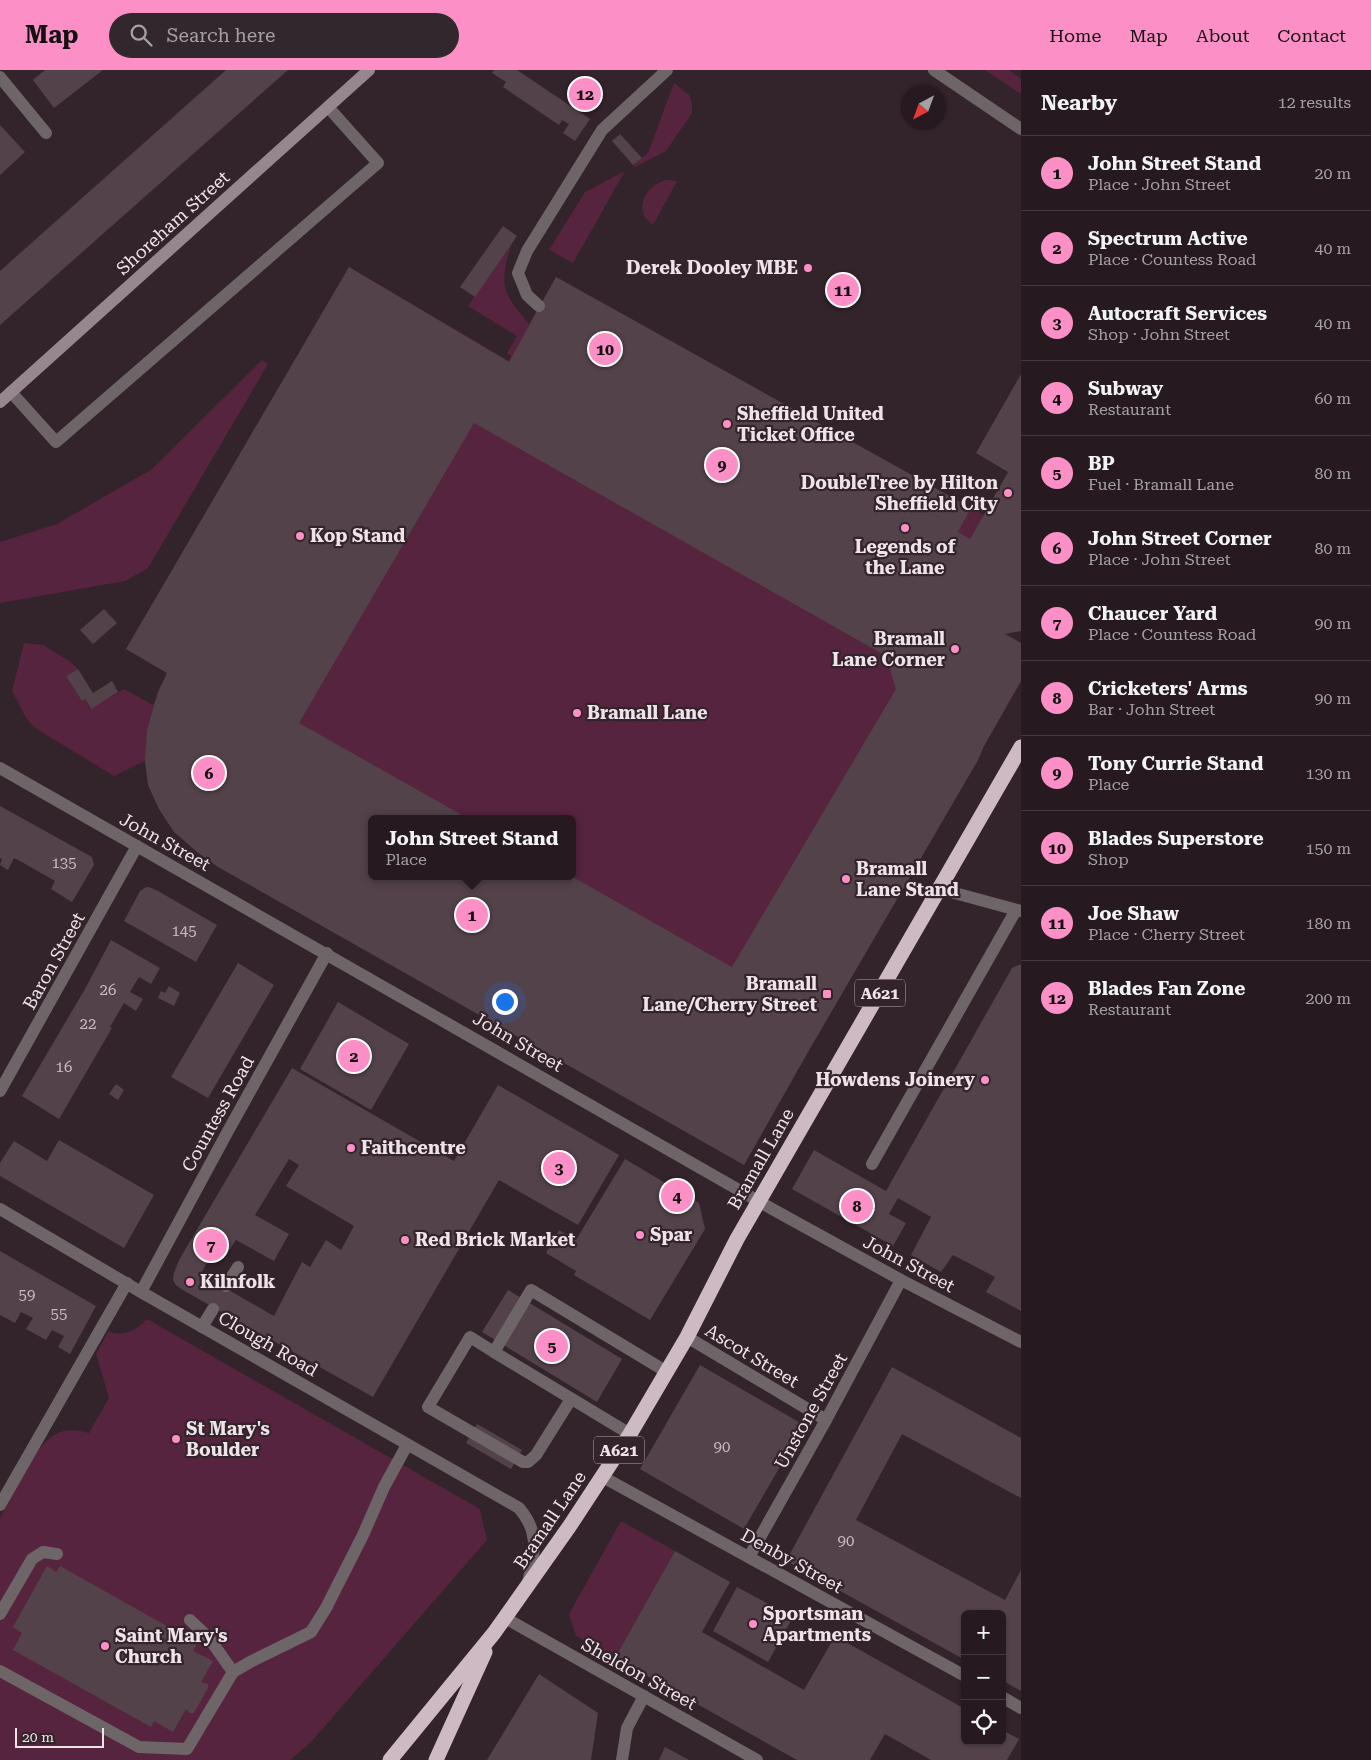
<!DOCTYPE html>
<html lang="en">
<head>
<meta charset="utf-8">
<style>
	body { margin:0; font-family:"Roboto Serif",serif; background:#32272d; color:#f1f3f6 }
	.controls { position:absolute; right:15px; bottom:15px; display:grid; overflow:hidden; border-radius:8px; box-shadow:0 1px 4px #0004 }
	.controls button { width:45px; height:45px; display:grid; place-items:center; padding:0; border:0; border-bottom:1px solid #42383e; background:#261a20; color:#f1f3f6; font:25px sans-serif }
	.compass { position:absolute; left:901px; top:15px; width:45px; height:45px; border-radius:50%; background:#261a20; box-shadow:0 1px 4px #0004; rotate:221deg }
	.scale { position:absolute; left:15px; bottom:12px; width:89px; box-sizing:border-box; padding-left:5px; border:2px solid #eee3e8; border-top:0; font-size:14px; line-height:18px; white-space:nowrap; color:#eee3e8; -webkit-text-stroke:4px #33232a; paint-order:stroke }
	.you { position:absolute; left:504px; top:931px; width:18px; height:18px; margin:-12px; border:4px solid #fff; border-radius:50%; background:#1a73e8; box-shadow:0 0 0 8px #1a73e833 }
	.badge { display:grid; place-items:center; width:32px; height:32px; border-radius:50%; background:#fb8fc6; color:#111; font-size:16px; font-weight:700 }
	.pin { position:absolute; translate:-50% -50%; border:2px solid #fff; box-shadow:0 1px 5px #0006 }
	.popup { position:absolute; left:368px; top:745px; width:208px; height:65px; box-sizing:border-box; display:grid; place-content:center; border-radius:8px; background:#261a20; filter:drop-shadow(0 1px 4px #0005); font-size:16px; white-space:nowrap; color:#a4a1a5 }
	.popup b { font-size:19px; color:#f1f3f6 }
	.popup::after { content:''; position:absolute; left:50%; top:100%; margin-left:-10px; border:10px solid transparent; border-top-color:#261a20 }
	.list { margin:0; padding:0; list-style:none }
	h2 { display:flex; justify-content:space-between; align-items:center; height:65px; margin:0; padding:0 20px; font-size:21px }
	h2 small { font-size:16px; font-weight:400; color:#a4a1a5 }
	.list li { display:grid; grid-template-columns:32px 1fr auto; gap:15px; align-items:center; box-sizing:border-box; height:75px; padding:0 20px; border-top:1px solid #42383e }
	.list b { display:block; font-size:19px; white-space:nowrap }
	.list p { margin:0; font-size:16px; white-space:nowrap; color:#a4a1a5 }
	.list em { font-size:16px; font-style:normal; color:#a4a1a5 }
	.icon { flex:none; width:28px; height:28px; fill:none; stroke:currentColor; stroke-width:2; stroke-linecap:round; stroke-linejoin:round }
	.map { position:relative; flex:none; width:1021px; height:1690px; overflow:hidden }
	header { display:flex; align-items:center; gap:30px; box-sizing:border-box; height:70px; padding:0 25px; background:#fb8fc6; color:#111 }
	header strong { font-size:24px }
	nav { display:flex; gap:28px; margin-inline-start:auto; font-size:18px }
	.search { width:350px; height:45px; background:#32272d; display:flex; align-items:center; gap:12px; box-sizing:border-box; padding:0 18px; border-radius:28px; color:#a4a1a5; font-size:19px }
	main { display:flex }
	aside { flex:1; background:#261a20 }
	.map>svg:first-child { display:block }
</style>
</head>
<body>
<header>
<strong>Map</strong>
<div class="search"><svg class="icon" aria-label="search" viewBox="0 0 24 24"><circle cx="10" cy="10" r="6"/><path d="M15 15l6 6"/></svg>Search here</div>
<nav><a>Home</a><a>Map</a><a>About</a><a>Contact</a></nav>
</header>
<main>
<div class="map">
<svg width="1021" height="1690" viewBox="0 0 1021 1690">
	<rect width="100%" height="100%" fill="#33232a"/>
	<g fill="#57243f" fill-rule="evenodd">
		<path d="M985,0H1009L1021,9V24Z"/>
		<path d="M674,13L690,26L692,34V43L666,81L635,97L633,95L648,83Z"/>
		<path d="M625,101L573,193L549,180L585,122Z"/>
		<path d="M665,110L677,111L653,155C632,140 645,117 665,110Z"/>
		<path d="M512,173C499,213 501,222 529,254L556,207L984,445L970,469L1005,564L1021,573V611L984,676L978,690L808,982L744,1095L174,762L159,739L148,715L145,691L114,706L35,658L26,648L12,621L24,573L43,575L71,592L78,599L66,606L82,631L85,629L90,639L124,619L153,635L167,603L126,579L349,197L509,291L511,286L507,283L517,266L468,236ZM372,749H572V806H372Z"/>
		<path d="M262,290L268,294L148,498L125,511L0,533V472L57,454L152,399Z"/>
		<path d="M147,1249L480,1439L487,1470L311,1672L290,1690H0V1447L39,1379C55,1360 66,1357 89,1363L109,1328L96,1284L108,1262C127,1266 133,1262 147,1249Z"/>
		<path d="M621,1451L675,1481L615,1588L576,1566L569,1544Z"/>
	</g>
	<g fill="#53424a" fill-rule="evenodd">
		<path d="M45,0H103L54,38L33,10Z"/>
		<path d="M226,0H288L0,255V201Z"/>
		<path d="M494,0H517L590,49L575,71L563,63L569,54L562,50L559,55L503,17L506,12L492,3Z"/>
		<path d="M0,55L25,82L0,105Z"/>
		<path d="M620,64L642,88L633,95L612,71Z"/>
		<path d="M503,156L517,166L475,227L460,217Z"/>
		<path d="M349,197L509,292L556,207L971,438L958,462L970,469L1008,402L976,383L1021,304V561L1005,564L1021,573V611L984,676L978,690L808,982L744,1095L218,797L197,782L174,762L159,739L148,715L145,691L147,660L158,622L167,603L126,579ZM474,353L886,586L896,619L732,897L571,806H372V749H469L299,653Z"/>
		<path d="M104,539L117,553L93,574L80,560Z"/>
		<path d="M78,599L93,623L112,611L118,622L91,639L85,629L82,631L66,606Z"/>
		<path d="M0,736L92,787L94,795L72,832L51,819L55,811L20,791L14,788L8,800L0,795L2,789L0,788Z"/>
		<path d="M146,817H149L158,821L217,855L196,892L124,851L140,821Z"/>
		<path d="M111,870L160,898L151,914L139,907L130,922L143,929L136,941L124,933L110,957L112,958L59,1049L22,1026L85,919Z"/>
		<path d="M238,893L274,915L208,1028L171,1007Z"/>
		<path d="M1021,894V1241L986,1222L995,1207L953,1185L941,1202L911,1185L931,1147L898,1128L889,1144L906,1153L893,1176L792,1119L814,1080L886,1121L1012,898Z"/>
		<path d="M169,916L180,923L174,936L158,928L161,921L165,923Z"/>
		<path d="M338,932L409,974L371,1040L300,999Z"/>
		<path d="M292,998L454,1091L498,1015L619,1085L578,1155L499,1110L373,1327L181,1219L176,1215L173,1210L174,1203L179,1190ZM289,1089L299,1095L286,1116L354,1156L341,1180L326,1170L310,1197L302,1192L274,1246L201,1204L213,1180L226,1185L236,1170L274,1191L289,1164L255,1145Z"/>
		<path d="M116,1014L124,1020L118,1030L109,1024Z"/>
		<path d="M59,1070L154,1125L124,1178L0,1106V1093L14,1071L47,1091Z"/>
		<path d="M625,1089L699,1133L705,1159L650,1250L574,1205L576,1201L546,1183L559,1160L576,1170Z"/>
		<path d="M0,1181L96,1236L70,1284L58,1277L64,1266L52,1260L46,1270L26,1259L33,1248L21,1242L15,1253L0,1245Z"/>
		<path d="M508,1220L622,1289L597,1332L482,1262Z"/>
		<path d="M700,1295L804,1355L744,1459L640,1399Z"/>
		<path d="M892,1297L1021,1368V1428L902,1364L856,1450L1005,1530L1021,1500V1621L1002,1610V1544H965V1590L786,1491Z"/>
		<path d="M477,1354L522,1380L511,1399L466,1373Z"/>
		<path d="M675,1481L730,1512L702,1562L804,1620L835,1566L965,1639V1671H1002V1660L1019,1669L1007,1690H931L885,1664L870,1690H797L615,1588Z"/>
		<path d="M47,1496L56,1502L60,1496L197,1573L193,1581L213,1591L201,1612L208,1614V1618L194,1643H190L186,1639L173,1662L154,1651L151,1657L13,1580L22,1563L13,1557Z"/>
		<path d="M737,1517L793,1547L768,1592L713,1561Z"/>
		<path d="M539,1604L598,1643L591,1690H487Z"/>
		<path d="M665,1677L689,1690H659Z"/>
	</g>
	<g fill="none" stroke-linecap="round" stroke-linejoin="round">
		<g stroke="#6e6569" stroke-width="12">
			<path d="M539,236L527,225L518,203L527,181L602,60L667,0"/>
			<path d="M11,322L56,372L378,93L328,37"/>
			<path d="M872,1094L1016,840"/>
			<path d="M226,1216L238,1197"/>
			<path d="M202,1257L213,1239"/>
			<path d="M494,1282L470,1267L428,1337L523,1392H528L536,1385L571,1329"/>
			<path d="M630,1364L494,1282L531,1220L667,1302"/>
			<path d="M749,1487L826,1350"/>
			<path d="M0,1544L32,1489L43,1482L57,1484"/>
			<path d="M190,1550L209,1568L233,1602"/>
			<path d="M0,1601L139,1677L187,1679L233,1602L250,1592L311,1562L326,1538L363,1465L384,1417L407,1375"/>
		</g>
		<g stroke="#6e6569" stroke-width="12">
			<path d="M934,0L1021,59"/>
			<path d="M0,7L46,63"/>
			<path d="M0,698L774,1140L901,1210L1021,1272"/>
			<path d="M940,819L1021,841"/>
			<path d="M0,1021L137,776"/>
			<path d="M0,1139L141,1222L519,1438C541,1464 534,1482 528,1513"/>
			<path d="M141,1222L228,1061L327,883"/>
			<path d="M687,1267L826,1350L901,1210"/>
			<path d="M601,1406L965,1606"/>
			<path d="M0,1435L127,1213"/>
			<path d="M505,1548L757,1690"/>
			<path d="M1002,1627L1021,1638"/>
			<path d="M622,1690L627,1658L644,1626"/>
		</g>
		<path stroke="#95878d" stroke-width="12" d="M0,332L369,0"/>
		<g stroke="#cebac3" stroke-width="15">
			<path d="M390,1690L494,1563L569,1457L630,1364L687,1267L737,1169L1021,677"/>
			<path d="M436,1690L485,1582"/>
		</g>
	</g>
	<g fill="#fb8fc6" stroke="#33232a" stroke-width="2">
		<circle cx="808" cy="198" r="5"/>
		<circle cx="727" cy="354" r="5"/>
		<circle cx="1008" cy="423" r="5"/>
		<circle cx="905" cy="458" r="5"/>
		<circle cx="300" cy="466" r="5"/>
		<circle cx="955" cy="579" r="5"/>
		<circle cx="577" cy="643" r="5"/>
		<circle cx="846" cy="809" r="5"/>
		<rect x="822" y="919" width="10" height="10" rx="2.5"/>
		<circle cx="985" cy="1010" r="5"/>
		<circle cx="351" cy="1078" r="5"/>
		<circle cx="640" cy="1165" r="5"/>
		<circle cx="405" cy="1170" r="5"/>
		<circle cx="190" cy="1212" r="5"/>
		<circle cx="176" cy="1369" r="5"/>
		<circle cx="753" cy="1554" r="5"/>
		<circle cx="105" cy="1576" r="5"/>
	</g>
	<g text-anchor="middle" stroke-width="4.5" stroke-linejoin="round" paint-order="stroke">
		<g font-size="15" fill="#c7bbc0">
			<text x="64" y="798">135</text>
			<text x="184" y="866">145</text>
			<text x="108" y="925">26</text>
			<text x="88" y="959">22</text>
			<text x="64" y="1002">16</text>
			<text x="27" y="1230">59</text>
			<text x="59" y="1249">55</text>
			<text x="722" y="1382">90</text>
			<text x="846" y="1476">90</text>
		</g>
		<g fill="#33232a" stroke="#b6a9af" stroke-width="1">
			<rect x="855" y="909.5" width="50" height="27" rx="4"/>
			<rect x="594" y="1366.5" width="50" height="27" rx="4"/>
		</g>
		<g font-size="16" font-weight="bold" fill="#eee3e8">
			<text x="880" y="929">A621</text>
			<text x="619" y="1386">A621</text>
		</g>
		<g font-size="18" fill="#eee3e8" stroke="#33232a">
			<text transform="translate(173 153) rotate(-42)" y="6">Shoreham Street</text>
			<text transform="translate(165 772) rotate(29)" y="6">John Street</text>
			<text transform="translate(54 891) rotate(-61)" y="6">Baron Street</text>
			<text transform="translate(518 972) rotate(30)" y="6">John Street</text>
			<text transform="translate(218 1044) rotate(-61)" y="6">Countess Road</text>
			<text transform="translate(761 1089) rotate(-60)" y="6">Bramall Lane</text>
			<text transform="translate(909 1194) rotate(28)" y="6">John Street</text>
			<text transform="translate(268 1274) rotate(30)" y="6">Clough Road</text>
			<text transform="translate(752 1286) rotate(31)" y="6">Ascot Street</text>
			<text transform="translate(811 1341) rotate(-61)" y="6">Unstone Street</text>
			<text transform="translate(550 1450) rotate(-56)" y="6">Bramall Lane</text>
			<text transform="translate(792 1491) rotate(29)" y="6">Denby Street</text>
			<text transform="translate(639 1604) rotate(29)" y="6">Sheldon Street</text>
		</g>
		<g font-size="18" font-weight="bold" fill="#eee3e8" stroke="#33232a" text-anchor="start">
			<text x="798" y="204" text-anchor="end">Derek Dooley MBE</text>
			<text x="737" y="350">Sheffield United<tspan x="737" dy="21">Ticket Office</tspan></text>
			<text x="998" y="419" text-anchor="end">DoubleTree by Hilton<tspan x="998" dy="21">Sheffield City</tspan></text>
			<text x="310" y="472">Kop Stand</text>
			<text x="905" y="483" text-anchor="middle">Legends of<tspan x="905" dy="21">the Lane</tspan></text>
			<text x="945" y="575" text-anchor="end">Bramall<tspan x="945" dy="21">Lane Corner</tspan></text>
			<text x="587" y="649">Bramall Lane</text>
			<text x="856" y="805">Bramall<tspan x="856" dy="21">Lane Stand</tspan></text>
			<text x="817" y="920" text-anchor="end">Bramall<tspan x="817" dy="21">Lane/Cherry Street</tspan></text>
			<text x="975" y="1016" text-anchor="end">Howdens Joinery</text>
			<text x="361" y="1084">Faithcentre</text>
			<text x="650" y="1171">Spar</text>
			<text x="415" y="1176">Red Brick Market</text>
			<text x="200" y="1218">Kilnfolk</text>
			<text x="186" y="1365">St Mary's<tspan x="186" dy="21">Boulder</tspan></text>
			<text x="763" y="1550">Sportsman<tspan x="763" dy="21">Apartments</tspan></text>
			<text x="115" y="1572">Saint Mary's<tspan x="115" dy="21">Church</tspan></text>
		</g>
	</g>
</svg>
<div class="controls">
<button>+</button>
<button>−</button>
<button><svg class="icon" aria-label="locate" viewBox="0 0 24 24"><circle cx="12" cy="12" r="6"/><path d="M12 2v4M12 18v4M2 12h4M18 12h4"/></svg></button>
</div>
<svg class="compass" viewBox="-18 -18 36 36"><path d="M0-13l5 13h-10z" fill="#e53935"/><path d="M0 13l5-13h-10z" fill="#a4a1a5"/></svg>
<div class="scale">20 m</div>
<div class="you"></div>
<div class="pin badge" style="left:472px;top:845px">1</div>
<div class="popup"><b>John Street Stand</b>Place</div>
<div class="pin badge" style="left:354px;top:986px">2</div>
<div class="pin badge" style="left:559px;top:1098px">3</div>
<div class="pin badge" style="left:677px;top:1126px">4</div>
<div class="pin badge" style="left:552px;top:1276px">5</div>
<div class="pin badge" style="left:209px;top:703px">6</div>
<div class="pin badge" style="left:211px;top:1175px">7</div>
<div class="pin badge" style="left:857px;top:1136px">8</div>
<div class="pin badge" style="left:722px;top:395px">9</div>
<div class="pin badge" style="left:605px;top:279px">10</div>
<div class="pin badge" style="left:843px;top:220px">11</div>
<div class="pin badge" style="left:585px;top:24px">12</div>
</div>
<aside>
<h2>Nearby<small>12 results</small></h2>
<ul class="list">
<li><span class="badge">1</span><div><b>John Street Stand</b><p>Place · John Street</p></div><em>20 m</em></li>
<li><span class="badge">2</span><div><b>Spectrum Active</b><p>Place · Countess Road</p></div><em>40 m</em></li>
<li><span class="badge">3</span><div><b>Autocraft Services</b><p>Shop · John Street</p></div><em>40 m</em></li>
<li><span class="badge">4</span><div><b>Subway</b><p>Restaurant</p></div><em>60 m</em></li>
<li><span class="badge">5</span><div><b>BP</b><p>Fuel · Bramall Lane</p></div><em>80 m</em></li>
<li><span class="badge">6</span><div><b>John Street Corner</b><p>Place · John Street</p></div><em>80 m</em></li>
<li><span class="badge">7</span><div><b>Chaucer Yard</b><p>Place · Countess Road</p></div><em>90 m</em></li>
<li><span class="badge">8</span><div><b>Cricketers' Arms</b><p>Bar · John Street</p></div><em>90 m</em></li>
<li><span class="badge">9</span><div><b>Tony Currie Stand</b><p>Place</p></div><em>130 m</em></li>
<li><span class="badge">10</span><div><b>Blades Superstore</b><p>Shop</p></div><em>150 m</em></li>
<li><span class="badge">11</span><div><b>Joe Shaw</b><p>Place · Cherry Street</p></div><em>180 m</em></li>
<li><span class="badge">12</span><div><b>Blades Fan Zone</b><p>Restaurant</p></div><em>200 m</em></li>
</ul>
</aside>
</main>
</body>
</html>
